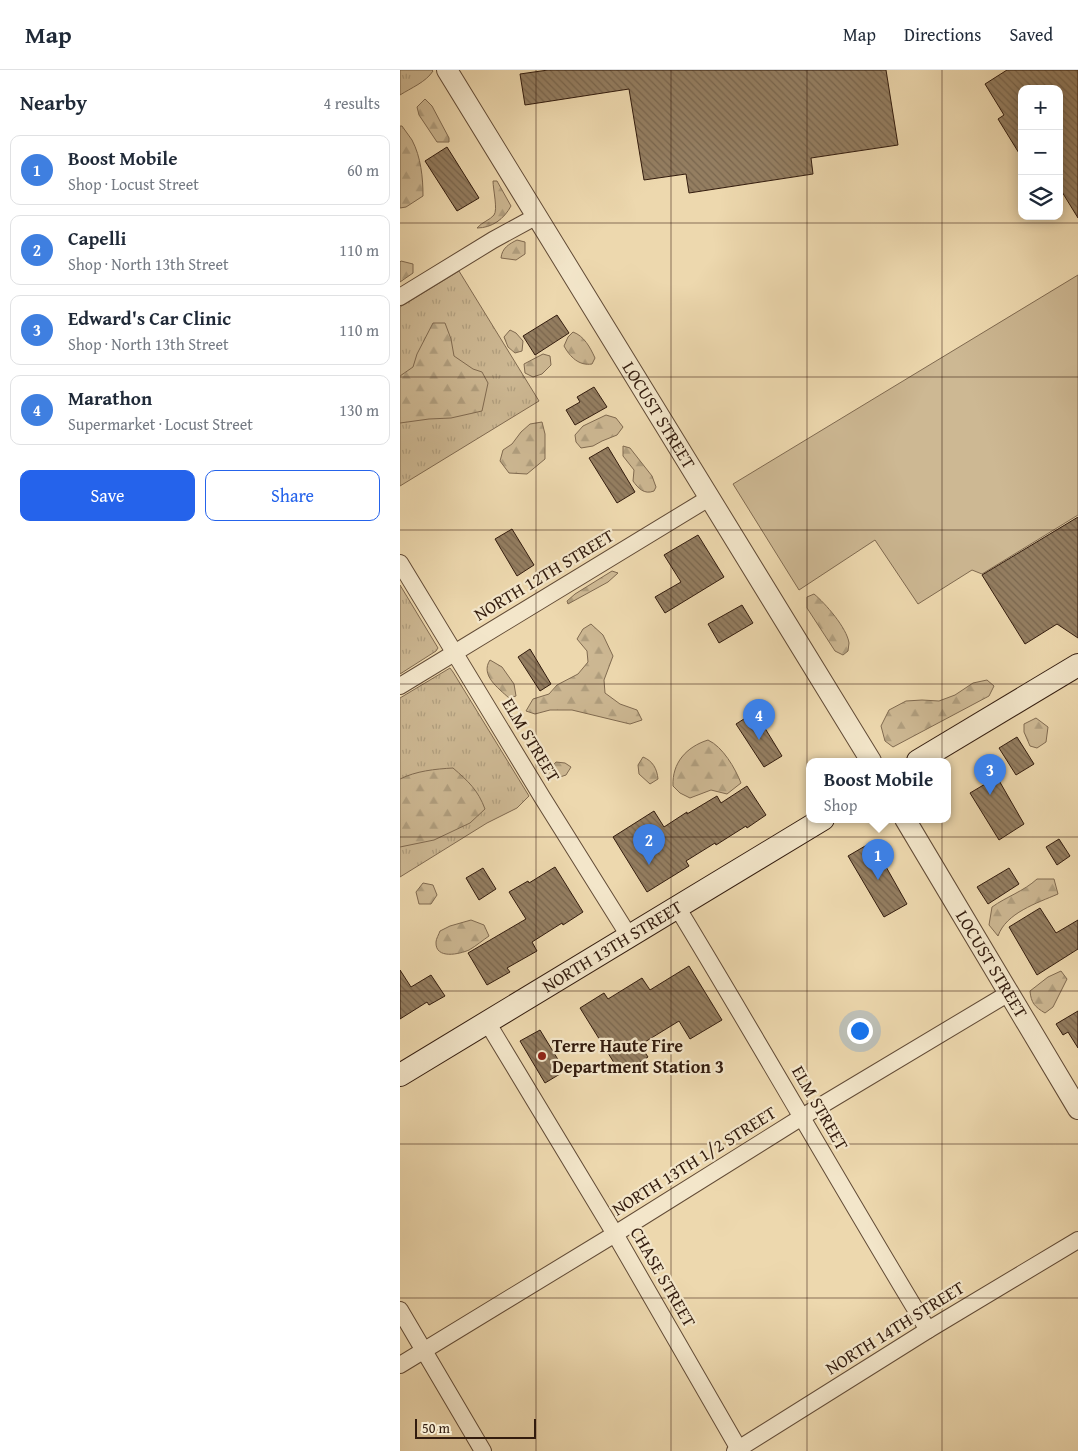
<!DOCTYPE html>
<html lang="en">
<head>
<meta charset="utf-8">
<style>
	body { margin:0; font-family:"Gentium Book Plus",serif; background:#f6f6f7; color:#1f2937 }
	.controls { position:absolute; right:15px; top:15px; display:grid; overflow:hidden; border-radius:10px; box-shadow:0 2px 12px #0003 }
	.controls button { width:45px; height:45px; display:grid; place-items:center; padding:0; border:0; border-bottom:1px solid #e0e1e3; background:#fff; color:#1f2937; font:25px sans-serif }
	.scale { position:absolute; left:15px; bottom:12px; width:121px; box-sizing:border-box; padding-left:5px; border:2px solid #331c0e; border-top:0; font-size:14px; line-height:18px; white-space:nowrap; color:#331c0e; -webkit-text-stroke:4px #f3e6ca; paint-order:stroke }
	.you { position:absolute; left:459px; top:960px; width:18px; height:18px; margin:-12px; border:4px solid #fff; border-radius:50%; background:#1a73e8; box-shadow:0 0 0 8px #1a73e833 }
	.badge { display:grid; place-items:center; width:32px; height:32px; border-radius:50%; background:#2563eb; color:#fff; font-size:16px; font-weight:700 }
	.pin { position:absolute; translate:-50% -41px; filter:drop-shadow(0 1px 2px #0008) }
	.pin::after { content:''; position:absolute; top:26px; width:18px; height:15px; background:inherit; clip-path:polygon(0 0,100% 0,50% 100%) }
	.popup { position:absolute; left:406px; top:688px; width:145px; height:65px; box-sizing:border-box; display:grid; place-content:center; border-radius:10px; background:#fff; filter:drop-shadow(0 1px 4px #0005); font-size:16px; white-space:nowrap; color:#747a83 }
	.popup b { font-size:19px; color:#1f2937 }
	.popup::after { content:''; position:absolute; left:50%; top:100%; margin-left:-10px; border:10px solid transparent; border-top-color:#fff }
	.list { margin:0; padding:0; list-style:none }
	h2 { display:flex; justify-content:space-between; align-items:center; height:65px; margin:0; padding:0 20px; font-size:21px }
	h2 small { font-size:16px; font-weight:400; color:#747a83 }
	.list li { display:grid; grid-template-columns:32px 1fr auto; gap:15px; align-items:center; box-sizing:border-box; height:70px; margin:0 10px 10px; padding:0 10px; border:1px solid #e0e1e3; border-radius:10px }
	.list b { display:block; font-size:19px; white-space:nowrap }
	.list p { margin:0; font-size:16px; white-space:nowrap; color:#747a83 }
	.list em { font-size:16px; font-style:normal; color:#747a83 }
	.actions { display:flex; gap:10px; padding:15px 20px }
	.actions a { flex:1; padding:11px 0; border:1px solid #2563eb; border-radius:10px; text-align:center; font-size:18px; color:#2563eb }
	.actions .main { background:#2563eb; color:#fff }
	.icon { flex:none; width:28px; height:28px; fill:none; stroke:currentColor; stroke-width:2; stroke-linecap:round; stroke-linejoin:round }
	.map { position:relative; flex:none; width:678px; height:1381px; overflow:hidden }
	header { display:flex; align-items:center; gap:30px; box-sizing:border-box; height:70px; padding:0 25px; background:#fff; border-bottom:1px solid #e0e1e3 }
	header strong { font-size:24px }
	nav { display:flex; gap:28px; margin-inline-start:auto; font-size:18px }
	main { display:flex }
	aside { flex:1; background:#fff }
	.map>svg:first-child { display:block }
</style>
</head>
<body>
<header>
<strong>Map</strong>
<nav><a>Map</a><a>Directions</a><a>Saved</a></nav>
</header>
<main>
<aside>
<h2>Nearby<small>4 results</small></h2>
<ul class="list">
<li><span class="badge" style="background:#3f7fe0">1</span><div><b>Boost Mobile</b><p>Shop · Locust Street</p></div><em>60 m</em></li>
<li><span class="badge" style="background:#3f7fe0">2</span><div><b>Capelli</b><p>Shop · North 13th Street</p></div><em>110 m</em></li>
<li><span class="badge" style="background:#3f7fe0">3</span><div><b>Edward's Car Clinic</b><p>Shop · North 13th Street</p></div><em>110 m</em></li>
<li><span class="badge" style="background:#3f7fe0">4</span><div><b>Marathon</b><p>Supermarket · Locust Street</p></div><em>130 m</em></li>
</ul>
<div class="actions"><a class="main">Save</a><a>Share</a></div>
</aside>
<div class="map">
<svg width="678" height="1381" viewBox="0 0 678 1381">
	<defs>
		<pattern id="grass-tufts" width="24" height="20" patternUnits="userSpaceOnUse" patternTransform="scale(1.25)"><rect width="24" height="20" fill="#cdb893"/><path d="M3 7l-1-3M5 7V3M7 7l1-3M15 17l-1-3M17 17v-4M19 17l1-3" fill="none" stroke="#b09e7e"/></pattern>
		<pattern id="forest-firs" width="22" height="20" patternUnits="userSpaceOnUse" patternTransform="scale(1.25)"><rect width="22" height="20" fill="#cdb893"/><path d="M5 1l3.5 6h-7zM16 11l3.5 6h-7z" fill="#b09e7e"/></pattern>
		<pattern id="building-back-hatch" width="6" height="6" patternUnits="userSpaceOnUse" patternTransform="scale(1.25)"><rect width="6" height="6" fill="#947e61"/><path d="M-1 5l2 2M0 0l6 6M5-1l2 2" fill="none" stroke="#79664e"/></pattern>
	</defs>
	<rect width="100%" height="100%" fill="#edd8ae"/>
	<filter id="stains"><feTurbulence type="fractalNoise" baseFrequency=".004" numOctaves="4"/><feColorMatrix values="0 0 0 0 .2 0 0 0 0 .09 0 0 0 0 .02 0 0 0 .5 -.17"/></filter>
	<radialGradient id="worn" r=".72"><stop offset=".6" stop-color="#630" stop-opacity="0"/><stop offset="1" stop-color="#630" stop-opacity=".3"/></radialGradient>
	<g fill="url(#grass-tufts)" stroke="#806a50">
		<path d="M0,0H32L33,1C26,12 11,18 0,25Z"/>
		<path d="M59,201L139,331L0,416V237Z"/>
		<path d="M0,515L38,578L36,581L0,604Z"/>
		<path d="M50,598L53,602L129,726L117,738L87,753L0,807V628Z"/>
	</g>
	<g fill="url(#forest-firs)" stroke="#806a50">
		<path d="M25,29L32,36L49,68V72H37L19,45L17,37Z"/>
		<path d="M0,56H2C5,61 9,65 12,70C21,87 23,108 23,126L6,137L0,138Z"/>
		<path d="M93,111H97L111,136C104,149 92,158 77,158C82,152 90,150 94,145C98,140 93,119 93,111Z"/>
		<path d="M117,170L125,172V184L116,190L101,188C102,178 109,174 117,170Z"/>
		<path d="M1,191L13,194V203L0,212V192Z"/>
		<path d="M33,253H45L51,269L54,286L73,299L82,302L88,313L82,341L51,348L29,349L0,353V306L13,297L17,284Z"/>
		<path d="M110,260L116,263L123,271L122,281L115,283L108,277L104,267Z"/>
		<path d="M173,262C184,266 190,277 195,288L192,294C179,296 170,287 164,276L168,267Z"/>
		<path d="M143,284L150,286L151,295L142,304L133,307L125,303L124,294Z"/>
		<path d="M206,345L216,348L223,357L217,365L202,371L193,376L181,378L176,372L175,365L183,356Z"/>
		<path d="M142,352L145,364V389L127,404L109,403L100,391L103,380L112,374L121,362L130,354Z"/>
		<path d="M223,376L230,378L252,406L256,417L254,421C244,425 238,418 233,411L234,400L223,386Z"/>
		<path d="M212,501L218,503L208,512L168,534L167,531L175,524Z"/>
		<path d="M414,524C425,533 447,558 449,573C449,576 448,578 448,581L443,585L435,581L407,538V527Z"/>
		<path d="M191,554L203,565L213,586L204,610L205,623L220,634L237,640L242,650L230,654L172,640H150L135,644L126,641L133,629L149,624L157,615L178,604L188,592L187,581L177,569L183,559Z"/>
		<path d="M90,590L102,597L114,614L116,626L109,628C98,618 80,605 90,590Z"/>
		<path d="M587,610L594,616L589,626L493,677L485,671L481,656L489,640L506,631L522,630L539,631L555,625L573,613Z"/>
		<path d="M636,648L648,657L646,672L637,678L630,676L624,662V654Z"/>
		<path d="M308,670C323,677 335,698 341,713L327,724L311,720L290,728L280,723L273,716C272,693 286,677 308,670Z"/>
		<path d="M243,687C253,691 257,699 258,709L250,714L239,704L238,695Z"/>
		<path d="M156,692L165,693L171,697L166,705L157,708L150,706L147,702Z"/>
		<path d="M53,698C68,711 78,720 85,739L70,753L34,770L0,777V709C16,701 35,699 53,698Z"/>
		<path d="M637,809H654L658,824C637,833 606,843 598,866L589,855L592,837C606,827 624,821 637,809Z"/>
		<path d="M23,813L33,815L37,825L31,834H19L16,822Z"/>
		<path d="M71,850L84,855L89,866C83,870 76,876 69,880C60,884 35,890 36,872C36,869 39,864 40,861L50,856Z"/>
		<path d="M661,901L667,909L653,937L645,943C635,937 631,933 630,921L648,907Z"/>
	</g>
	<path fill="#cdb893" stroke="#806a50" d="M678,205V445L582,504L572,500L518,534L475,470L399,520L333,414Z"/>
	<g fill="url(#building-back-hatch)" stroke="#331c0e">
		<path d="M148,0H486L498,75L411,88L413,104L289,123L286,104L244,110L229,19L125,35L120,4Z"/>
		<path d="M607,0H678V148L659,117V19H622V88L598,49L604,45L585,14Z"/>
		<path d="M47,77L79,128L57,141L25,91Z"/>
		<path d="M157,245L169,263L135,285L123,266Z"/>
		<path d="M194,317L207,337L175,355L166,340L180,332L177,327Z"/>
		<path d="M208,377L235,422L217,433L189,388Z"/>
		<path d="M678,447V568L657,554L625,574L582,505Z"/>
		<path d="M112,459L134,495L117,506L95,469Z"/>
		<path d="M298,465L324,507L265,543L255,527L281,512L264,485Z"/>
		<path d="M342,535L353,553L319,573L308,554Z"/>
		<path d="M130,579L151,614L140,621L118,587Z"/>
		<path d="M355,642L382,686L364,697L336,654Z"/>
		<path d="M617,667L634,694L616,705L599,678Z"/>
		<path d="M597,707L624,754L599,770L570,723Z"/>
		<path d="M347,716L366,745L347,758L346,756L316,775L315,773L286,791L289,796L247,822L213,767L254,741L264,757L287,742V744L317,726L321,733Z"/>
		<path d="M659,769L670,786L657,795L646,777Z"/>
		<path d="M472,772L507,834L484,847L448,786Z"/>
		<path d="M155,797L183,842L163,855L162,853L132,872L137,881L107,898L110,902L87,915L68,883L126,849L109,822L128,811L129,813Z"/>
		<path d="M83,798L96,819L79,830L66,808Z"/>
		<path d="M609,798L619,814L588,834L577,817Z"/>
		<path d="M640,838L656,863L678,850V879L637,905L609,857Z"/>
		<path d="M289,896L322,950L290,969L279,951L240,975L248,987L221,1004L180,938L204,923L208,929L242,908L250,920Z"/>
		<path d="M0,900L11,917L31,905L45,926L29,935L27,932L0,949Z"/>
		<path d="M678,941V978L668,962L663,965L656,954Z"/>
		<path d="M140,960L165,1001L145,1013L120,971Z"/>
	</g>
	<g fill="none" stroke-linecap="round" stroke-linejoin="round">
		<defs>
			<g id="minor">
				<path d="M0,227L93,170L137,146"/>
				<path d="M0,493L142,727L229,866"/>
				<path d="M0,616L309,428"/>
				<path d="M277,837C362,977 443,1120 528,1260"/>
				<path d="M87,952L215,1164L340,1381"/>
				<path d="M0,1240L83,1381"/>
				<path d="M0,1295L215,1164L402,1047L609,923"/>
				<path d="M335,1381L528,1260L678,1170"/>
			</g>
			<g id="tertiary">
				<path id="s1" d="M47,0L471,691"/>
				<path id="s2" d="M505,749L678,1039"/>
			</g>
			<g id="secondary">
				<path d="M518,691L678,595"/>
				<path id="s3" d="M0,1005L423,749"/>
			</g>
		</defs>
		<use href="#minor" stroke="#624b36" stroke-width="18"/>
		<use href="#tertiary" stroke="#624b36" stroke-width="22"/>
		<use href="#secondary" stroke="#331c0e" stroke-width="24"/>
		<use href="#minor" stroke="#f3e6ca" stroke-width="16"/>
		<use href="#tertiary" stroke="#f3e6ca" stroke-width="20"/>
		<use href="#secondary" stroke="#f3e6ca" stroke-width="22"/>
	</g>
	<path fill="none" stroke="#331c0e" stroke-width="1" stroke-opacity="0.55" d="M136,0V1381M271,0V1381M407,0V1381M542,0V1381M0,153H678M0,307H678M0,460H678M0,614H678M0,767H678M0,921H678M0,1074H678M0,1228H678"/>
	<circle fill="#8f2418" stroke="#f3e6ca" stroke-width="2" cx="142" cy="986" r="5"/>
	<g text-anchor="middle" stroke-width="4.5" stroke-linejoin="round" paint-order="stroke">
		<g font-size="18" fill="#331c0e" stroke="#f3e6ca">
			<text dy="6" stroke="none"><textPath href="#s1" startOffset="405">LOCUST STREET</textPath></text>
			<text transform="translate(144 505) rotate(-31)" y="6">NORTH 12TH STREET</text>
			<text transform="translate(131 670) rotate(59)" y="6">ELM STREET</text>
			<text dy="6" stroke="none"><textPath href="#s3" startOffset="248">NORTH 13TH STREET</textPath></text>
			<text dy="6" stroke="none"><textPath href="#s2" startOffset="169">LOCUST STREET</textPath></text>
			<text transform="translate(420 1038) rotate(60)" y="6">ELM STREET</text>
			<text transform="translate(294 1091) rotate(-32)" y="6">NORTH 13TH 1/2 STREET</text>
			<text transform="translate(263 1207) rotate(60)" y="6">CHASE STREET</text>
			<text transform="translate(495 1258) rotate(-32)" y="6">NORTH 14TH STREET</text>
		</g>
		<g font-size="18" font-weight="bold" fill="#331c0e" stroke="#f3e6ca" text-anchor="start">
			<text x="152" y="982">Terre Haute Fire<tspan x="152" dy="21">Department Station 3</tspan></text>
		</g>
	</g>
	<rect width="100%" height="100%" filter="url(#stains)"/>
	<rect width="100%" height="100%" fill="url(#worn)"/>
</svg>
<div class="controls">
<button>+</button>
<button>−</button>
<button><svg class="icon" aria-label="layers" viewBox="0 0 24 24"><path d="M12 4l9 5-9 5-9-5zM3 14l9 5 9-5"/></svg></button>
</div>
<div class="scale">50 m</div>
<div class="you"></div>
<div class="pin badge" style="left:478px;top:810px;background:#3f7fe0">1</div>
<div class="popup"><b>Boost Mobile</b>Shop</div>
<div class="pin badge" style="left:249px;top:795px;background:#3f7fe0">2</div>
<div class="pin badge" style="left:590px;top:725px;background:#3f7fe0">3</div>
<div class="pin badge" style="left:359px;top:670px;background:#3f7fe0">4</div>
</div>
</main>
</body>
</html>
